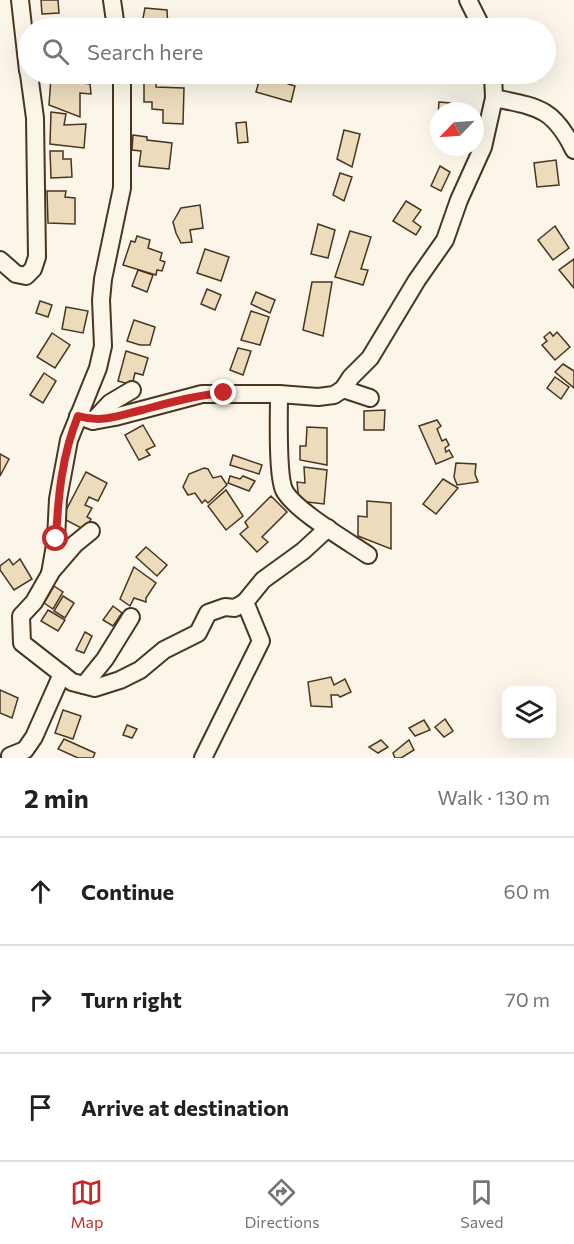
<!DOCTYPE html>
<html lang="en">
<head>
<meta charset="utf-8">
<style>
	body { margin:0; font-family:Commissioner,sans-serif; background:#f6f6f6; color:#202124 }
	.controls { position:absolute; right:18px; bottom:18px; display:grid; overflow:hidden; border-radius:12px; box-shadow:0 6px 24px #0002 }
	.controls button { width:54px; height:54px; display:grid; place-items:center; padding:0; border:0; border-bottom:2px solid #e0e0e0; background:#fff; color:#202124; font:30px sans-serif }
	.compass { position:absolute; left:430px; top:102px; width:54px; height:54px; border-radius:50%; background:#fff; box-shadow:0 6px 24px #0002; rotate:245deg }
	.stop { position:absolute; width:18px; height:18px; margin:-14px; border:4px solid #c62828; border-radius:50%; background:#fff }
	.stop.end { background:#c62828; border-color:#fff; box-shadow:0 2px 6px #0008 }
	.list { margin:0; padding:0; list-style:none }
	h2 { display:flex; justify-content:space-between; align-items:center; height:78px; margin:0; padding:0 24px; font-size:26px }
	h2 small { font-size:20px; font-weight:400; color:#757577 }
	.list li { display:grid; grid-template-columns:39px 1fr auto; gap:18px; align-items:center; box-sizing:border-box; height:108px; padding:0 24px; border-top:2px solid #e0e0e0 }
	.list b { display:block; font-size:22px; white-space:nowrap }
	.list em { font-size:20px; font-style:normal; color:#757577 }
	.icon { flex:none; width:33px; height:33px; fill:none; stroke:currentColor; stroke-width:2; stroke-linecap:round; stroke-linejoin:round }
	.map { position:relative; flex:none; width:574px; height:758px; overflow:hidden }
	.search { position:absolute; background:#fff; box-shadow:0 6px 24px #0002; left:18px; right:18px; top:18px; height:66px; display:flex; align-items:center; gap:15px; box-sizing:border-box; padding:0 21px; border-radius:33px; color:#757577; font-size:22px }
	.sheet { height:402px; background:#fff }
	nav { display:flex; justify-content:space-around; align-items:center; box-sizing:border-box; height:84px; border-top:2px solid #e0e0e0; background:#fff; font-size:16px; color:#757577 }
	nav a { display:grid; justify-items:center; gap:3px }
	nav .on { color:#c62828 }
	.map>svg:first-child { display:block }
</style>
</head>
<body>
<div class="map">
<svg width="574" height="758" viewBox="0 0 574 758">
	<rect width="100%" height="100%" fill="#fbf6e9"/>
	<g fill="#ecdcbc" stroke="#4a3520" stroke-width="1.5">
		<path d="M41,0H58L59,13L42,14Z"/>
		<path d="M145,8L167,10L168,28H144L142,23Z"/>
		<path d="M261,74H290L288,84L295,86L291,102L256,92Z"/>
		<path d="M443,74H460V80H442Z"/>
		<path d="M51,78L90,84L91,94L80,93V117L49,105Z"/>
		<path d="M144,82L156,83V87L184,88L183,124L163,123V110L152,109V102H144Z"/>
		<path d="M439,102L450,103L449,111H439V129H437Z"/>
		<path d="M51,112L66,114L64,125L86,124L84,148L50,144Z"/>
		<path d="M246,122L248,142L238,143L236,123Z"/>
		<path d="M344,130L360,134L352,167L337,159Z"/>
		<path d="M133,135L147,137V140L172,143L169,169L139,166L141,151L132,150Z"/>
		<path d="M50,151H63V159H71L72,177L51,178Z"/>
		<path d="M556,160L559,185L537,187L534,163Z"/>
		<path d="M440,166L450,172L441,191L431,186Z"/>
		<path d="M340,173L352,177L344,201L333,195Z"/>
		<path d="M47,191H66L65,197L75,198V224L48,223Z"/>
		<path d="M406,201L421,210L413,221L421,227L416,235L393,221Z"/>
		<path d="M200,205L203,228L190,230L192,242L181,243L176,233L173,222L181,208Z"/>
		<path d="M318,224L335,230L328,258L311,254Z"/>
		<path d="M555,226L569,248L553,260L538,240Z"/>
		<path d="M350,231L371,237L361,269L368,270L363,285L335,277Z"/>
		<path d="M137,236L150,240L148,248L162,253L160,260L165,262L162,271L157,270L156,275L123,265L131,241L135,242Z"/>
		<path d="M205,249L229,257L221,281L197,273Z"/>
		<path d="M574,259V288L559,270Z"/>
		<path d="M138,270L153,275L147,292L132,286Z"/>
		<path d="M312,282H332L323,336L303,330Z"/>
		<path d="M207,289L221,295L215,310L201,304Z"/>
		<path d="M256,292L275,300L270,313L251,304Z"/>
		<path d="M40,301L52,305L48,317L36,313Z"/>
		<path d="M66,307L88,311L83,333L62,329Z"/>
		<path d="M251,311L269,317L260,345L241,340Z"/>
		<path d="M134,320L155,327L150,345H140L127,341Z"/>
		<path d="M550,332L553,336L557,332L570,347L555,360L542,345L547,341L544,337Z"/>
		<path d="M52,333L70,345L55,368L37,357Z"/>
		<path d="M238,348L251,351L243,375L230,370Z"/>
		<path d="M126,351L148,358L143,375L135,373L132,385L118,381Z"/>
		<path d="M563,364L574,371V388L555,372Z"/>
		<path d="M44,373L56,381L43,403L30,395Z"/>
		<path d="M555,377L569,387L561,399L547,388Z"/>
		<path d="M385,410L384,430H364V411Z"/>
		<path d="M437,420L441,426L437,429L442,441L446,439L449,445L445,448L446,452L449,450L453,457L436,464L419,426Z"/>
		<path d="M143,425L155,446L146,450L150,455L139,460L125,435Z"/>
		<path d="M307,427L327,428V465L300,460V446H306Z"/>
		<path d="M0,454L9,459L0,476Z"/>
		<path d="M233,455L262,465L259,474L230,465Z"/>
		<path d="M456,463L476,464L475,474L478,482L457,485L454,477Z"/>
		<path d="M304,467L327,470L324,504L299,501L297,482L305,483Z"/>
		<path d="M204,468L208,469L213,478L221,476L227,485L208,503L205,500L202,503L195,493L188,495L183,487L189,474Z"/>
		<path d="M86,472L107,483L98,501L89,497L85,505L92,508L87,517L91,519L85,530L62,518Z"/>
		<path d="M230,476L240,479L243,476L255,481L249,491L228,483Z"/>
		<path d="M443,479L458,488L436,514L423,504Z"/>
		<path d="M226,490L243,516L226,530L208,506Z"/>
		<path d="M271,496L287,512L262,537L268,542L257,552L240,534L248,527L245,522Z"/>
		<path d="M367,501L391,503V549L358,536V516L367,517Z"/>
		<path d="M146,547L167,565L157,576L136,557Z"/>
		<path d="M9,559L13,565L20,559L32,579L14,590L0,570V566Z"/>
		<path d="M134,567L156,583L146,598V602L134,598L130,606L120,599Z"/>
		<path d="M54,586L63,592L53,609L44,603Z"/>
		<path d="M63,596L74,603L65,618L54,611Z"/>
		<path d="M113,606L122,613L113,626L103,620Z"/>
		<path d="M48,610L65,620L58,631L41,621Z"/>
		<path d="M85,632L92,636L84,653L76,650Z"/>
		<path d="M331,677L334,685L345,679L351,692L340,697L338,695H331L332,707L311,706L308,682Z"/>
		<path d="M0,690L18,698L12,718L0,713Z"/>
		<path d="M63,710L81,716L73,739L55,733Z"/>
		<path d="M445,719L453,731L444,737L435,727Z"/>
		<path d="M424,720L430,730L415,736L409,728Z"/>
		<path d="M127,725L137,729L132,738L123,735Z"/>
		<path d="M64,739L95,753L93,758H78L58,749Z"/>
		<path d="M381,740L388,747L378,753L369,747Z"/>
		<path d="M409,740L414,750L401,758H395L393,753Z"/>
	</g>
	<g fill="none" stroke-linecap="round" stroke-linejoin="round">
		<defs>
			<g id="minor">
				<path d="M20,0L28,71"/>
				<path d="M112,0L116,28"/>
				<path d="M468,0L482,28"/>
				<path d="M122,74V188L103,279L101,300L103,346L98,368L69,440L58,499L56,539L50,574L34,602L21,616L22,643L72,682L95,688L120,680L140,670L164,650L198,633L208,613L225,607L235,608L245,602"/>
				<path d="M494,98C537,107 553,107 574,150"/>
				<path d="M0,260L16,274L26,276L33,269L37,257L35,118L29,74"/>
				<path d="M343,389L370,398"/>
				<path d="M279,394C279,414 277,474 284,490C294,510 349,542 368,555"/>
				<path d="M78,416L93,421L115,417L202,394H279L318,397L334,395L343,389L351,377L370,358L417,280L445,240L459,200L483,147L494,98L493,74"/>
				<path d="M93,421L110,403L132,390"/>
				<path d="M50,573L75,544L91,531"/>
				<path d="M84,685L105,659L131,617"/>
				<path d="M10,756L25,750L34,737L62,674"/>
				<path d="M203,758L261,641L245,602L263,580L303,551L328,528"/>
			</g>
		</defs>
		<use href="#minor" stroke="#4a3520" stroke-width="20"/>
		<use href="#minor" stroke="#fbf6e9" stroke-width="16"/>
	</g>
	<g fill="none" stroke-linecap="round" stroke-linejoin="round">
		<path stroke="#c62828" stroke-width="8" d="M56,539C58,497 62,455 78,416C102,423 118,416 142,410C168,403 196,395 224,393"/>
	</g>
</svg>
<div class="controls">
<button><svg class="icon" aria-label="layers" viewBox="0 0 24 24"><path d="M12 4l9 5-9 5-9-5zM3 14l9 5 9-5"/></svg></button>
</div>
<svg class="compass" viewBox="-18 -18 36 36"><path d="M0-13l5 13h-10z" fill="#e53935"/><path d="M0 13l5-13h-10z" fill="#757577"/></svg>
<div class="stop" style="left:56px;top:539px"></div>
<div class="stop end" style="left:224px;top:393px"></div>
<div class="search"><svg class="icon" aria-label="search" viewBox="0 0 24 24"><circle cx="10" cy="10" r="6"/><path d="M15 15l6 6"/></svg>Search here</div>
</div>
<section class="sheet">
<h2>2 min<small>Walk · 130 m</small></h2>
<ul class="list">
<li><svg class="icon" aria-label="ahead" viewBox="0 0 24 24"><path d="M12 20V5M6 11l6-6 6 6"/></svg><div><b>Continue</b></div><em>60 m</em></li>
<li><svg class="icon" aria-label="right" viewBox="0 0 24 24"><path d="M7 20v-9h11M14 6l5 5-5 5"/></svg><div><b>Turn right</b></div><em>70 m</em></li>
<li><svg class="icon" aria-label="arrive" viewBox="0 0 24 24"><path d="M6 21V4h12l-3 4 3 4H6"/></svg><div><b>Arrive at destination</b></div></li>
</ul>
</section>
<nav>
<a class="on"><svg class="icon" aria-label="map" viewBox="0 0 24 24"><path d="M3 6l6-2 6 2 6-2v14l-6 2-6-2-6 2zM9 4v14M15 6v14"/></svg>Map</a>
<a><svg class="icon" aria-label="directions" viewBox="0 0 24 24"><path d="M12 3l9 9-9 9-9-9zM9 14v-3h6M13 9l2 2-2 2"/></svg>Directions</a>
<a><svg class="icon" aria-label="saved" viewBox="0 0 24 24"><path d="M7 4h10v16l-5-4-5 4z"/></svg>Saved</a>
</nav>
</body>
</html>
